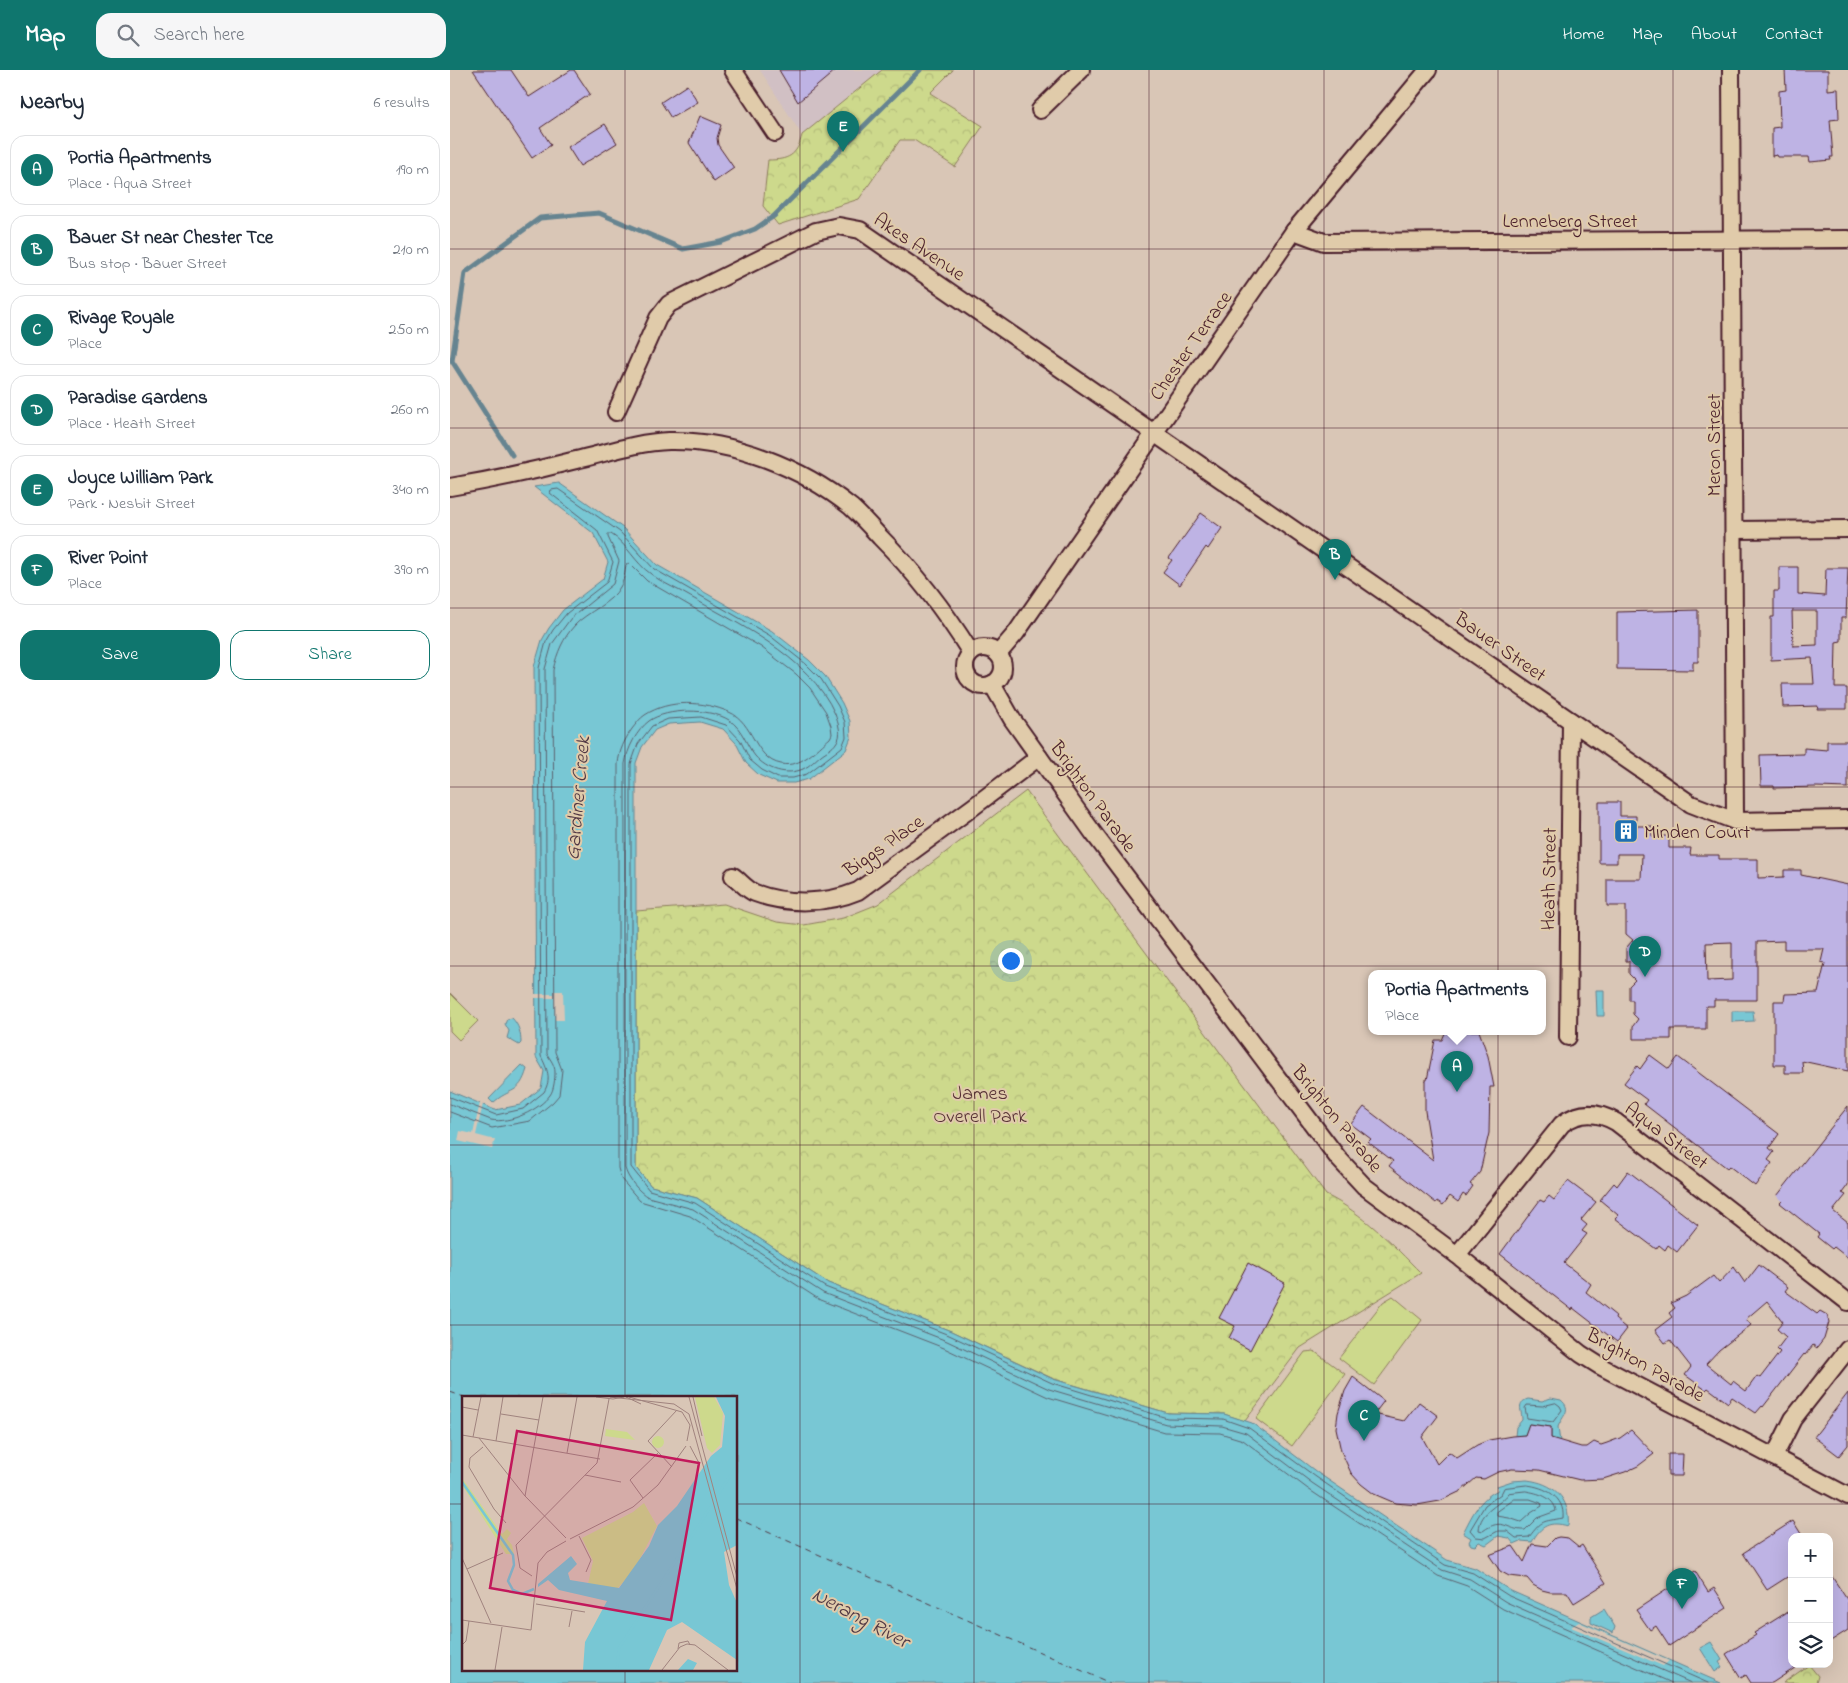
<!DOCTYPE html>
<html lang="en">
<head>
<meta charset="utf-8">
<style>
	body { margin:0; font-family:"Indie Flower",sans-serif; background:#f6f6f7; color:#1f2937 }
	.controls { position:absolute; right:15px; bottom:15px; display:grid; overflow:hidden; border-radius:10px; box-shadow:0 5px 20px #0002 }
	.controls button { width:45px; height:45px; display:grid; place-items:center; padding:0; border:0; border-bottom:1px solid #e0e1e3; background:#fff; color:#1f2937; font:25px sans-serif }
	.you { position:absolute; left:560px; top:890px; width:18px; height:18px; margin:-12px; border:4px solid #fff; border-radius:50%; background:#1a73e8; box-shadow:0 0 0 8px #1a73e833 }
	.badge { display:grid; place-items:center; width:32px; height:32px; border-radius:50%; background:#0f766e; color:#fff; font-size:16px; font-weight:700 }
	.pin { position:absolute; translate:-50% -41px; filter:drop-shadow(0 1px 2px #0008) }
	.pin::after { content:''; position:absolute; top:26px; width:18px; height:15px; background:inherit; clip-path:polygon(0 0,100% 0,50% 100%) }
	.popup { position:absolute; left:918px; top:900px; width:178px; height:65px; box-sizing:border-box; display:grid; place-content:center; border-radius:10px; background:#fff; filter:drop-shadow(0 1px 4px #0005); font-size:16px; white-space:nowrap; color:#747a83 }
	.popup b { font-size:19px; color:#1f2937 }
	.popup::after { content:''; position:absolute; left:50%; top:100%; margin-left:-10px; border:10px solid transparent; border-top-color:#fff }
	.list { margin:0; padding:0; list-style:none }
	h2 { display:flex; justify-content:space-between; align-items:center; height:65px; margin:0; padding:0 20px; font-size:21px }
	h2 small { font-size:16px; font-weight:400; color:#747a83 }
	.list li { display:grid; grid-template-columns:32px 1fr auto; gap:15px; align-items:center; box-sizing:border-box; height:70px; margin:0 10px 10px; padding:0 10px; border:1px solid #e0e1e3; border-radius:15px }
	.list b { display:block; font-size:19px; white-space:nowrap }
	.list p { margin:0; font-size:16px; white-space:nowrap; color:#747a83 }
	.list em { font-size:16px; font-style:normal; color:#747a83 }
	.actions { display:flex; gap:10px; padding:15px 20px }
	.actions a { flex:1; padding:11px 0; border:1px solid #0f766e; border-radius:15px; text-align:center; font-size:18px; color:#0f766e }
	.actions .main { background:#0f766e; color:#fff }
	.icon { flex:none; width:28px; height:28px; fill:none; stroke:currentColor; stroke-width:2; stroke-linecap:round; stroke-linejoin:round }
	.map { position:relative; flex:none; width:1398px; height:1613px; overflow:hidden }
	header { display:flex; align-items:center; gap:30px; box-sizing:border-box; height:70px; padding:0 25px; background:#0f766e; color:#fff }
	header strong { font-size:24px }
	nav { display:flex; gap:28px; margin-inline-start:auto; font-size:18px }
	.search { width:350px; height:45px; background:#f6f6f7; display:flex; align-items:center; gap:12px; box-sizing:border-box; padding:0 18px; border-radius:15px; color:#747a83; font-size:19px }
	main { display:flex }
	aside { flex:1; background:#fff }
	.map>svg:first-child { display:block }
</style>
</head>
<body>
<header>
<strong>Map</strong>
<div class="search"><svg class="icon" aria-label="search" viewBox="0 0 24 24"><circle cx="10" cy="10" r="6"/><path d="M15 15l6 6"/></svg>Search here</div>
<nav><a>Home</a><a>Map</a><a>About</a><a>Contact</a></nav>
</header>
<main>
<aside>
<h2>Nearby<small>6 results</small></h2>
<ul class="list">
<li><span class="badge">A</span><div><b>Portia Apartments</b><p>Place · Aqua Street</p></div><em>190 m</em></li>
<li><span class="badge">B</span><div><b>Bauer St near Chester Tce</b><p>Bus stop · Bauer Street</p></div><em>210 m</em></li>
<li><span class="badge">C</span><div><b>Rivage Royale</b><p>Place</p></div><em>250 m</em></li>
<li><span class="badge">D</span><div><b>Paradise Gardens</b><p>Place · Heath Street</p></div><em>260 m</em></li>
<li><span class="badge">E</span><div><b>Joyce William Park</b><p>Park · Nesbit Street</p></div><em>340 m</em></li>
<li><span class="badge">F</span><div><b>River Point</b><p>Place</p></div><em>390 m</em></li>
</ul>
<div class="actions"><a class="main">Save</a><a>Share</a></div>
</aside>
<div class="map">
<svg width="1398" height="1613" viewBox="0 0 1398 1613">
	<defs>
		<pattern id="park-crowns" width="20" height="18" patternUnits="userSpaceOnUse" patternTransform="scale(1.25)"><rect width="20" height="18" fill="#cdd98c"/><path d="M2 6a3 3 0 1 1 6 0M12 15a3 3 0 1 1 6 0" fill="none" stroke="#b2ba79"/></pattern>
	</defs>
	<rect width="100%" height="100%" fill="#d9c6b6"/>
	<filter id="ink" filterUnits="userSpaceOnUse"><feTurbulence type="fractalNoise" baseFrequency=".02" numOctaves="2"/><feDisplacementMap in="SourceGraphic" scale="10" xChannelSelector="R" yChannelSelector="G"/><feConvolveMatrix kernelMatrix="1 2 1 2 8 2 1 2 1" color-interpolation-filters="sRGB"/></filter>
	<g filter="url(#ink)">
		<path fill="#d1c0c4" d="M310,0H432L352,65Z"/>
		<g fill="#cdd98c" stroke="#8c7c5c">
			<path d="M0,923L28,951L9,970L0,961Z"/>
			<path d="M943,1226L972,1250L924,1315L889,1288L933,1232Z"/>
			<path d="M864,1281L895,1304L842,1376L806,1349L855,1282Z"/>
		</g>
		<g fill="url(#park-crowns)" stroke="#8c7c5c">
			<path d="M432,0H503L480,23L533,56L505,97L464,70H450L409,129L328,155L313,136L318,90C338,90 347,86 352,65Z"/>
			<path d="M576,721L876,1125C913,1143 942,1174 971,1203L850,1278L795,1351L774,1344L718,1343L604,1309L501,1261L378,1213L247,1128L201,1116L186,1098V841L274,834L327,852L354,855L393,848L428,834Z"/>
			<path d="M1359,1595L1368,1606L1366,1613H1333Z"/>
		</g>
		<g fill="#78c7d4" stroke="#668490" fill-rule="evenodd">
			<path d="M109,413L173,458L207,495L322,561L359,590L375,606L392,633L400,651L401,667L396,680L359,709L344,713H327L309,705L296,693L286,673L273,659L250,652L219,654L205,660L192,677L186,693V1098L201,1116L247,1128L378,1213L501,1261L603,1309L718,1343L774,1344L802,1353L868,1403L997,1490L1025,1498L1061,1521L1271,1613H0V1021L45,1040L70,1035L91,1018L94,1001L86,987L84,597L92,570L99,558L113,540L153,509L158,492L143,463L84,417ZM14,1327H286V1599H14Z"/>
			<path d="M1146,920H1154V946H1147Z"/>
			<path d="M1282,941H1303L1304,951L1282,952Z"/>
			<path d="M62,948C69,955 71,964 71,973L69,975L57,968L59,961L55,954L57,949Z"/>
			<path d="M72,995L77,999C69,1026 60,1017 43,1033L39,1029Z"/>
			<path d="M1101,1328L1111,1330C1123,1340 1112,1346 1108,1357L1110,1372L1101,1368V1357L1079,1354L1075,1365L1065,1366L1066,1357L1072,1350C1072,1340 1066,1333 1078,1329L1092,1331Z"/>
			<path d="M1077,1410C1103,1413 1121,1428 1118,1456C1100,1451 1091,1455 1082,1472L1071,1471L1064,1474L1059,1468L1048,1466L1036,1475L1029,1472L1025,1476L1021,1475L1019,1472L1021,1468L1013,1463C1022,1445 1029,1429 1048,1420L1047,1416L1062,1411Z"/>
			<path d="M1154,1539L1165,1557L1163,1563L1141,1553V1547Z"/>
			<path d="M1261,1572L1272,1590L1269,1592L1272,1597L1265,1602L1250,1578Z"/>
		</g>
		<g fill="#d9c6b6">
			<path d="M104,921H113L114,950H105L104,928H83V924H104Z"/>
			<path d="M30,1033L33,1034L26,1065L45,1070L42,1079L8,1071L10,1061L23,1064Z"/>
			<path d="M1129,1552L1219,1591L1213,1596L1121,1557Z"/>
		</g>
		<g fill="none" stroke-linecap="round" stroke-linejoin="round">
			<g stroke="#5c626f" stroke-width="1">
				<path d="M0,1027L46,1045L73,1039L94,1022C102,1008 97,999 91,986L89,598L96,572L103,560L117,543L157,512L163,492L147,460L100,423L101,420L108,419L170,462L204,499L319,565L356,594L371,609L388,636L395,652L396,667L392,677L357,704L343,708H328L312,700L300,690L290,670L276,655L251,647L218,649L202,656L188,674L181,694V1097L199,1120L245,1133L375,1217L499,1265L602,1313L717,1348L773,1349L799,1358L866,1407L995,1495L1023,1503L1059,1526L1258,1613"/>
				<path d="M0,1034L41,1050C60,1054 89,1040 100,1025C104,1020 105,1008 105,1002C105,995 100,989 97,984L95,599L102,574L121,548L163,514L169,491L158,467V464H161C177,474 185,493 201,504C210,511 220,516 230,521C284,552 359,585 385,644C388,653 393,665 386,673C383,678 376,681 371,685C366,689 360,696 353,699C337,706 317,700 305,686C296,675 293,659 279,650C260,638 217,638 199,651C187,660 177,679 175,694V1098C177,1108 189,1122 198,1127L243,1139L373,1223L497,1271L599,1319L716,1354L772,1356L796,1363L862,1413L992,1500L1020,1509L1056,1532L1241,1613"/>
				<path d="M0,1042L42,1058L80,1051L103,1032L109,1025L112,1000L105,982L103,600C107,583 113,568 125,555C137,542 162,533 170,517C174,511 175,502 176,495L179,493L197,511L311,577L346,604L360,618L376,642L381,656L382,664L380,668C367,679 351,698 331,694C304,689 304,652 279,642C254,631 219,629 195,645C190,648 186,654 182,659C175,669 169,681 168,694V1098L171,1109L190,1131L240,1146L370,1230L494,1278L598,1327L714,1362L770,1363L793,1370L858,1419L988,1506L1017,1516L1053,1539L1222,1613"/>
				<path d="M1106,1333L1110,1336L1112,1340L1103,1352L1077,1348L1075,1338L1077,1335L1092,1336Z"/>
				<path d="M1077,1415C1095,1417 1115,1427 1113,1448C1092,1452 1093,1449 1079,1467L1066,1468L1057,1461H1048L1035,1468L1026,1467L1020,1460L1035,1435L1051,1424L1054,1418Z"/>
				<path d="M1076,1421C1088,1423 1104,1427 1106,1441L1087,1448L1075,1460C1057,1461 1053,1446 1033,1461L1029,1460C1030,1440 1050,1436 1059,1423Z"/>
				<path d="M1065,1429H1080L1091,1433L1092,1436L1081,1443L1071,1452L1059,1448L1047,1446V1442Z"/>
			</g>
			<path stroke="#668490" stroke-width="5" d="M62,385L2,291L15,203L90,148L149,143L233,179L271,172L305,159L324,146L470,0"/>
			<g stroke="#513844" stroke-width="1" stroke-dasharray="6 5" stroke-linecap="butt">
				<path d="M0,1322L14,1327"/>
				<path d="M286,1448L660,1613"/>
			</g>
		</g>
		<g fill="#beb3e4" stroke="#4a1f2b" fill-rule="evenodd">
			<path d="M23,0H61L79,27L121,0H124L140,24L90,58L101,75L82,88Z"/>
			<path d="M329,0H386L348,32Z"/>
			<path d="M1335,0H1378V20L1388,19L1389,49L1380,50L1383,87H1380L1381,90L1360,92L1359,87H1328L1327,85L1322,86V58L1330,57L1329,21L1336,20Z"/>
			<path d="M237,15L248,32L221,48L211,32Z"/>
			<path d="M250,46L271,55L267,68L268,75L284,98L264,112L239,73Z"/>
			<path d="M155,54L167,73L130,96L118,77Z"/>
			<path d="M751,443L772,458L758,479L756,477L730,515L713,502L722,490L719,488Z"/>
			<path d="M1329,497H1348V524L1375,526L1376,498H1398L1396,548H1391V571L1386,572L1385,618H1397V639H1367L1368,636L1333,637L1332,614H1364L1362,588L1321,590V547H1324V521H1329ZM1342,541H1367V575L1343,576Z"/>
			<path d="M1248,540V592H1243V600L1167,599V542Z"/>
			<path d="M1377,671H1398V718L1367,717L1324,718V716H1311L1310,685L1354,684V678L1377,680Z"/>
			<path d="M1149,732H1170V746H1186V756H1202V766H1219V778H1241L1240,785H1269V789H1308V808L1334,807V800H1351V805L1398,815V1001L1352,991L1353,1003H1335V995H1324V931H1334L1335,924L1368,923L1375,893L1371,892L1374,879H1334V871L1307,872V930H1264V936H1256V959H1221V969H1183V956L1188,949L1183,944V930H1179V916L1185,910L1179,904V891H1176V878L1183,870L1176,864V836H1157V809H1191L1192,784H1167V793H1149ZM1282,872V910L1257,911L1256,873Z"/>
			<path d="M996,961H1029L1038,986L1044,1017H1040L1039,1063L1030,1102L1020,1114L1023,1116L1016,1126L1013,1124L1008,1132L1000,1126L993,1135L987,1131L986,1133L939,1096L943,1091L918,1072L921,1069L901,1054L914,1037L983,1090L975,1041V1010H977L985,970H992Z"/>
			<path d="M1200,985L1219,999L1228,987L1329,1064L1319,1078L1324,1082L1318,1090L1322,1093L1305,1116L1279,1096L1277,1098L1194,1034L1197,1030L1174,1013L1187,996L1190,999Z"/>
			<path d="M1398,1036V1115L1392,1123L1396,1125L1383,1141L1398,1153V1188L1384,1177L1382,1179L1367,1167L1369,1164L1330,1133L1332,1131L1327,1126Z"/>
			<path d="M1178,1101L1248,1155L1227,1182L1218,1175L1215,1180L1209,1175L1206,1179L1165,1148L1168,1145L1150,1130L1164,1113L1167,1116Z"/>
			<path d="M1118,1111L1146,1132L1131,1150L1137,1155L1132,1161L1137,1164L1114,1193L1141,1214L1136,1222L1166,1246L1165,1249L1177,1259L1167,1272L1123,1238L1122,1240L1050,1184L1090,1130L1094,1132L1099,1126L1104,1130Z"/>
			<path d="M798,1193L835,1213L800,1280L779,1268L785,1256L769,1248Z"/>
			<path d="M1309,1195L1338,1217L1335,1221L1367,1244L1370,1241L1377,1245L1379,1252L1374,1269L1367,1278L1363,1275L1355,1285L1354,1284L1313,1337L1312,1336L1306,1343L1282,1327L1278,1333L1258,1318L1256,1320L1235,1305L1241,1297L1220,1270L1215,1273L1205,1260L1222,1247L1219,1243L1225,1238L1221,1233L1236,1226L1263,1206L1269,1213L1284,1197L1295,1213ZM1317,1231L1333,1252L1327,1259L1336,1267L1327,1279L1330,1282L1310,1308L1307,1306L1296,1321L1283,1311L1281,1314L1256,1294L1269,1280L1301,1255L1296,1249Z"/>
			<path d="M903,1307L934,1331L924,1344L954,1351L969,1332L988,1346L972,1367L987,1394L999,1382L1007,1388L1027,1375L1039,1370L1062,1366L1075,1365L1079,1354L1101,1357V1368L1131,1377H1137L1144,1372L1151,1375L1157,1373L1170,1368L1181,1360L1204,1384L1188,1396L1175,1402L1153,1409L1130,1410L1089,1400L1062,1399L1048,1402L1034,1409L1026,1408L1011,1421L990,1431L967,1435L945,1433L924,1424L911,1414L901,1403L891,1381L886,1358L888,1343L895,1321Z"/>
			<path d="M1398,1323V1375L1389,1386L1364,1367Z"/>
			<path d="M1218,1384H1233L1232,1406H1218Z"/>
			<path d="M1343,1451L1353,1467H1342V1504L1317,1520L1293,1483Z"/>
			<path d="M1109,1467L1118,1468L1129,1477L1132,1475L1156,1513L1124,1533L1117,1522H1100L1092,1520L1083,1515L1077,1508L1059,1506L1050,1501L1039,1485L1063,1476L1074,1492L1082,1474L1097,1476L1105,1468Z"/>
			<path d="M1245,1501L1258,1522L1264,1518L1277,1538L1219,1576L1206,1556L1200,1560L1186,1540Z"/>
			<path d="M1379,1502L1398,1531V1560L1379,1572Z"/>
			<path d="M1342,1539V1594H1351L1322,1613H1301L1296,1605L1291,1608L1276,1584L1306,1565L1304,1563Z"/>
		</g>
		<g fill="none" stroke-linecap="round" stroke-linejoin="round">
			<defs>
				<g id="minor">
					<path d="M283,0L325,63"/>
					<path d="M1281,0L1285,751"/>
					<path d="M590,40L631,0"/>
					<path d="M844,161L874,172L1398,169"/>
					<path d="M166,342L208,248L219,234L366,161L389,156L410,160L1241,734L1285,751L1398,749"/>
					<path d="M0,417C42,410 84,401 126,390C156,383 188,372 219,371C283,370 351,397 401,437C411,446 421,457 430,467C465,502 495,541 521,583"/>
					<path d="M1284,460L1398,459"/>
					<circle cx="534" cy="597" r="19"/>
					<path d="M548,584L566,563L844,161L978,0"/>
					<path d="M542,614L562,649L644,764L888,1088L914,1116L1007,1185L1131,1284L1150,1296L1398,1426"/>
					<path d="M283,806C290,811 297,820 305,823C337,835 377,834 408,821L523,737L589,687"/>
					<path d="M1118,967L1121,651"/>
					<path d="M1007,1185L1112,1054C1129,1041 1147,1041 1166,1052L1398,1232"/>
					<path d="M1324,1387L1343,1349L1398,1279"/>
				</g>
			</defs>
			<use href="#minor" stroke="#4a1f2b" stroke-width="20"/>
			<use href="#minor" stroke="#e0cbaa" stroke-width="16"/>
		</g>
	</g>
	<path fill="none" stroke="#4a1f2b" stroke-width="1" stroke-opacity="0.55" d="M175,0V1327M350,0V1613M524,0V1613M699,0V1613M874,0V1613M1048,0V1613M1223,0V1613M0,179H1398M0,358H1398M0,538H1398M0,717H1398M0,896H1398M0,1075H1398M0,1255H1398M0,1434H14M286,1434H1398M175,1599V1613"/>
	<defs>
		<symbol id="building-square" viewBox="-11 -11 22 22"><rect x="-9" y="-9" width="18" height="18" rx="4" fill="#1f6fb2" stroke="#e0cbaa"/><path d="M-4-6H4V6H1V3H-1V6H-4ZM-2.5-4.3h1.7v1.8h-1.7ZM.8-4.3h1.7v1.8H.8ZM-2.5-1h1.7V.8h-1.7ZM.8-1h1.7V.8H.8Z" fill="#fff"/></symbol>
	</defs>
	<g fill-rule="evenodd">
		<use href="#building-square" x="1162" y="747" width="28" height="28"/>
	</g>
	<g text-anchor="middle" stroke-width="4" stroke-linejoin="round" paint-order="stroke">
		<g font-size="20" fill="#4a1f2b" stroke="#e0cbaa">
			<text x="1120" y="157">Lenneberg Street</text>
			<text transform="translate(470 176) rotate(34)" y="7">Akes Avenue</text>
			<text transform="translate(740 275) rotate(-55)" y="7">Chester Terrace</text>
			<text transform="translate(1263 375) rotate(-90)" y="7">Meron Street</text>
			<text transform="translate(1051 576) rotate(35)" y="7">Bauer Street</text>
			<text transform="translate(644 726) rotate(54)" y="7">Brighton Parade</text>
			<text transform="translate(433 775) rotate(-35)" y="7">Biggs Place</text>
			<text transform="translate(1098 809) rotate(-89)" y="7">Heath Street</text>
			<text transform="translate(888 1048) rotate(51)" y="7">Brighton Parade</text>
			<text transform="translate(1217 1065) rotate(37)" y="7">Aqua Street</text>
			<text transform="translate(1196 1294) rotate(29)" y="7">Brighton Parade</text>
		</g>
		<g font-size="20" fill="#4a1f2b" stroke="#e0cbaa" text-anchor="start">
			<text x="1194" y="768">Minden Court</text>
		</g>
		<g font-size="20" fill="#573235" stroke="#e0cbaa">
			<text x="530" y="1029">James<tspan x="530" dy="23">Overell Park</tspan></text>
		</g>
		<g font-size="21" font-style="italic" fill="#513844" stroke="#e0cbaa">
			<text transform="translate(127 728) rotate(-85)" y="7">Gardiner Creek</text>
			<text transform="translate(411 1547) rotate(28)" y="7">Nerang River</text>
		</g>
	</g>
	<g transform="translate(12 1326)">
		<rect width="275" height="275" fill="#d9c6b6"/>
		<path d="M233,1H252L261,17L258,49L250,57L245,52ZM144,33L165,36L173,44L143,40ZM190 46a6 6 0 1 1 12 0a6 6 0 1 1-12 0ZM0,82L40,138L45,133L49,137L45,143L50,149L52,158H44L0,89ZM182,107L195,130L172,174L155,193L126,188L131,165L120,142L171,116Z" fill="#cdd98c"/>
		<path d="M254,1H275V149L262,156L267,189L275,207V264L220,226L205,234L187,274H121L123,246L145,205L97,194L86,184L76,191V188L109,160L115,168L106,177L108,184L157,192L187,150L196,129L215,110L249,60L260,51L263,20ZM226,263L235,267L231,274H216Z" fill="#78c7d4"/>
		<path fill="none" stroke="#78c7d4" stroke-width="2.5" d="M0,86L51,159L52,169L46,185L51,194L60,198L72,193M255,100L275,69M155,274L157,252L253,104"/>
		<path fill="none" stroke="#a0837e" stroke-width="1" d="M134,1L151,3L162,1M148,1L212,8L227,18L275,193M164,1L179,8M167,1L220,16L228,29L225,45M227,1L275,181M231,1L240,40M0,11L16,14M39,18L77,24M0,39L138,63M11,41L19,1M17,42L63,100L104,142M34,45L41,1M228,50L237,67M21,51L8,62L7,71L32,113L44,127M105,57L115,1M210,71L186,45L215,14M123,79L159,86M63,100L81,1M181,102L168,84L196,57M117,140L129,164L124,176M108,143L171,111L196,89L224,50M0,162L29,227M5,173L41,157M70,180L58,172L54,149L135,67L147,3M74,208L123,216M0,224L69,234L76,167L85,156L104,145M107,231L110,215M0,249L4,245L7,225M216,253L217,247L226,245L228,249M33,274L40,231M200,274L218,251L225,248L233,249L266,274"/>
		<path fill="#c2185b" fill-opacity="0.15" stroke="#c2185b" stroke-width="2.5" d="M55,35L237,67L209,224L28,192Z"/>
		<rect width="275" height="275" fill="none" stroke="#4a1f2b" stroke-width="2.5"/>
	</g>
</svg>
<div class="controls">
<button>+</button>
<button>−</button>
<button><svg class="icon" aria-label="layers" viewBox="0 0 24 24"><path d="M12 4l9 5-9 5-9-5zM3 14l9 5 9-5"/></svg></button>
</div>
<div class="you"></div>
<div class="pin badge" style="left:1007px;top:1022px">A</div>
<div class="popup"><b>Portia Apartments</b>Place</div>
<div class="pin badge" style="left:885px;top:510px">B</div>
<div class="pin badge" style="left:914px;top:1371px">C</div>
<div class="pin badge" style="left:1195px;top:907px">D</div>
<div class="pin badge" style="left:393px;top:82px">E</div>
<div class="pin badge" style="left:1232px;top:1539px">F</div>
</div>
</main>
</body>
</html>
